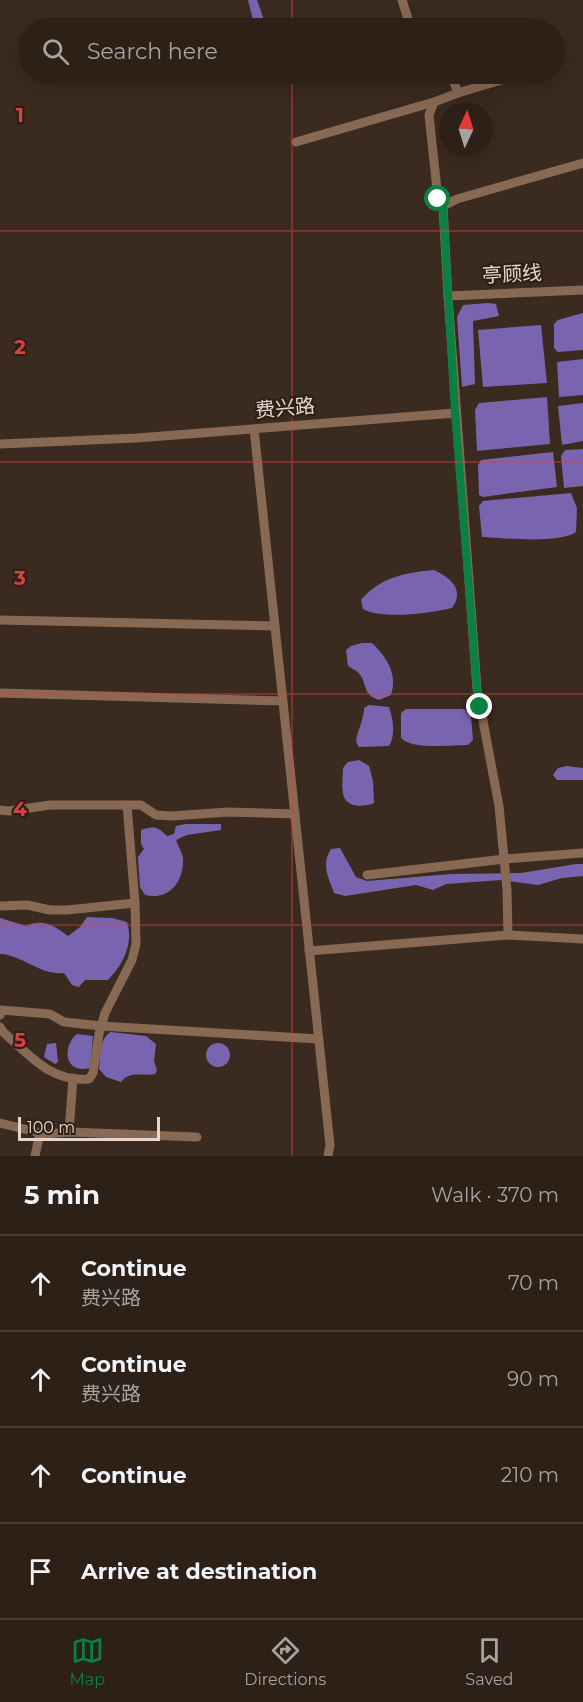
<!DOCTYPE html>
<html lang="en">
<head>
<meta charset="utf-8">
<style>
	body { margin:0; font-family:Montserrat,"Noto Sans SC",sans-serif; background:#382d24; color:#f1f3f6 }
	.compass { position:absolute; left:439px; top:102px; width:54px; height:54px; border-radius:50%; background:#2c2017; box-shadow:0 6px 24px #0002; rotate:4deg }
	.scale { position:absolute; left:18px; bottom:15px; width:142px; box-sizing:border-box; padding-left:6px; border:3px solid #e1d6d0; border-top:0; font-size:16px; line-height:21px; white-space:nowrap; color:#e1d6d0; -webkit-text-stroke:4px #2f2016; paint-order:stroke }
	.stop { position:absolute; width:18px; height:18px; margin:-14px; border:4px solid #0b8043; border-radius:50%; background:#fff }
	.stop.end { background:#0b8043; border-color:#fff; box-shadow:0 2px 6px #0008 }
	.list { margin:0; padding:0; list-style:none }
	h2 { display:flex; justify-content:space-between; align-items:center; height:78px; margin:0; padding:0 24px; font-size:26px }
	h2 small { font-size:20px; font-weight:400; color:#a6a3a1 }
	.list li { display:grid; grid-template-columns:39px 1fr auto; gap:18px; align-items:center; box-sizing:border-box; height:96px; padding:0 24px; border-top:2px solid #483e36 }
	.list b { display:block; font-size:22px; white-space:nowrap }
	.list p { margin:0; font-size:20px; white-space:nowrap; color:#a6a3a1 }
	.list em { font-size:20px; font-style:normal; color:#a6a3a1 }
	.icon { flex:none; width:33px; height:33px; fill:none; stroke:currentColor; stroke-width:2; stroke-linecap:round; stroke-linejoin:round }
	.map { position:relative; flex:none; width:583px; height:1156px; overflow:hidden }
	.search { position:absolute; background:#2c2017; box-shadow:0 6px 24px #0002; left:18px; right:18px; top:18px; height:66px; display:flex; align-items:center; gap:15px; box-sizing:border-box; padding:0 21px; border-radius:33px; color:#a6a3a1; font-size:22px }
	.sheet { height:462px; background:#2c2017 }
	nav { display:flex; justify-content:space-around; align-items:center; box-sizing:border-box; height:84px; border-top:2px solid #483e36; background:#2c2017; font-size:16px; color:#a6a3a1 }
	nav a { display:grid; justify-items:center; gap:3px }
	nav .on { color:#0b8043 }
	.map>svg:first-child { display:block }
</style>
</head>
<body>
<div class="map">
<svg width="583" height="1156" viewBox="0 0 583 1156">
	<rect width="100%" height="100%" fill="#3a2a1f"/>
	<g fill="#7965af">
		<path d="M248,0H257L267,28H255Z"/>
		<path d="M488,303L496,304L499,316L473,321L475,384L462,387L457,317L463,305Z"/>
		<path d="M583,313V350L558,352L554,348V324L558,320Z"/>
		<path d="M541,325L547,383L483,387L478,330Z"/>
		<path d="M583,359V395L559,397L557,362Z"/>
		<path d="M547,397L550,444L477,451L475,410L479,403Z"/>
		<path d="M583,403V441L562,445L558,406Z"/>
		<path d="M583,449V486L564,488L561,456L565,450Z"/>
		<path d="M553,452L557,487L483,497L479,495L478,465L481,460Z"/>
		<path d="M571,493L577,508L576,532C560,544 503,538 482,537L479,506L483,501Z"/>
		<path d="M434,570C451,578 465,590 452,608C431,613 382,620 363,609L361,600C379,578 406,572 434,570Z"/>
		<path d="M362,643H372C387,657 398,675 391,695L379,700C363,694 368,689 361,676C358,671 353,669 348,666L346,650L351,646Z"/>
		<path d="M369,705L389,707C393,718 396,736 389,746L359,747L356,742C357,730 364,721 364,708Z"/>
		<path d="M406,709H464L471,716L473,740L468,745C451,745 412,750 401,738V713Z"/>
		<path d="M359,760L369,766L373,781L374,803C365,807 348,808 344,797C341,789 343,776 343,768L348,762Z"/>
		<path d="M567,766L583,768V780H557L553,775L558,768Z"/>
		<path d="M186,824H221V830L187,835L176,840C178,846 182,852 183,858C184,882 169,901 145,895L140,887L138,857L144,849L141,844V830C153,826 157,826 167,836L174,834L176,826Z"/>
		<path d="M340,848L356,877L367,881L451,874L521,873L576,864H583V876L562,878L538,885L501,880L446,884L433,890L416,885L345,896L334,893C328,876 321,865 331,849Z"/>
		<path d="M87,917L112,918L127,922C134,943 123,965 108,980H85L79,987L72,985L64,973C41,976 23,955 0,954V918L26,926C43,918 55,926 68,936L80,927Z"/>
		<path d="M111,1032L146,1036L156,1044L154,1061L157,1070L155,1074C141,1077 131,1070 121,1082L106,1077L99,1069C101,1056 99,1038 111,1032Z"/>
		<path d="M77,1034L93,1036L90,1068C65,1075 61,1047 77,1034Z"/>
		<circle cx="218" cy="1055" r="12"/>
		<path d="M56,1043L58,1062L55,1064L44,1057L47,1044Z"/>
	</g>
	<g fill="none" stroke-linecap="round" stroke-linejoin="round">
		<g stroke="#886953" stroke-width="9">
			<path d="M402,0L411,28"/>
			<path d="M451,74L458,93L434,102L429,115L438,199L443,206L448,296L583,290"/>
			<path d="M458,93L514,76"/>
			<path d="M296,142L434,102"/>
			<path d="M443,206L457,199L583,163"/>
			<path d="M254,429L330,1145L328,1156"/>
			<path d="M0,444L137,438L455,413"/>
			<path d="M0,620L275,626"/>
			<path d="M0,693L283,701"/>
			<path d="M0,810L9,811L50,805H141L156,815L172,816L228,812L295,814"/>
			<path d="M367,875L505,859L583,853"/>
			<path d="M0,906L27,905L50,910H67L135,903"/>
			<path d="M508,935L583,939"/>
			<path d="M309,951L508,935L507,890L499,806L477,689L448,296"/>
			<path d="M0,1015L1,1010L50,1014L64,1022L101,1026L319,1039"/>
			<path d="M0,1027L4,1033C30,1055 51,1083 89,1079L93,1073L99,1034L105,1013L132,960L136,944L135,903L127,805"/>
			<path d="M0,1123L45,1134L69,1132L197,1137"/>
			<path d="M69,1132L73,1078"/>
			<path d="M35,1156L40,1132"/>
		</g>
	</g>
	<g fill="none" stroke-linecap="round" stroke-linejoin="round">
		<path stroke="#0b8043" stroke-width="8" d="M438,199L443,206L455,413L477,689L480,707"/>
	</g>
	<path fill="none" stroke="#d84241" stroke-width="1.5" stroke-opacity="0.55" d="M292,0V28M292,74V1156M0,231H583M0,462H583M0,694H583M0,925H583"/>
	<g text-anchor="middle" stroke-width="4.5" stroke-linejoin="round" paint-order="stroke">
		<g font-size="20" fill="#e1d6d0" stroke="#2f2016">
			<text transform="translate(512 274) rotate(-3)" y="7">亭顾线</text>
			<text transform="translate(285 408) rotate(-5)" y="7">费兴路</text>
		</g>
	</g>
	<g font-size="20" text-anchor="middle" font-weight="bold" fill="#d84241" stroke="#2f2016" stroke-width="4.5" stroke-linejoin="round" paint-order="stroke">
		<text x="20" y="122">1</text>
		<text x="20" y="354">2</text>
		<text x="20" y="585">3</text>
		<text x="20" y="816">4</text>
		<text x="20" y="1047">5</text>
	</g>
</svg>
<svg class="compass" viewBox="-18 -18 36 36"><path d="M0-13l5 13h-10z" fill="#e53935"/><path d="M0 13l5-13h-10z" fill="#a6a3a1"/></svg>
<div class="scale">100 m</div>
<div class="stop" style="left:438px;top:199px"></div>
<div class="stop end" style="left:480px;top:707px"></div>
<div class="search"><svg class="icon" aria-label="search" viewBox="0 0 24 24"><circle cx="10" cy="10" r="6"/><path d="M15 15l6 6"/></svg>Search here</div>
</div>
<section class="sheet">
<h2>5 min<small>Walk · 370 m</small></h2>
<ul class="list">
<li><svg class="icon" aria-label="ahead" viewBox="0 0 24 24"><path d="M12 20V5M6 11l6-6 6 6"/></svg><div><b>Continue</b><p>费兴路</p></div><em>70 m</em></li>
<li><svg class="icon" aria-label="ahead" viewBox="0 0 24 24"><path d="M12 20V5M6 11l6-6 6 6"/></svg><div><b>Continue</b><p>费兴路</p></div><em>90 m</em></li>
<li><svg class="icon" aria-label="ahead" viewBox="0 0 24 24"><path d="M12 20V5M6 11l6-6 6 6"/></svg><div><b>Continue</b></div><em>210 m</em></li>
<li><svg class="icon" aria-label="arrive" viewBox="0 0 24 24"><path d="M6 21V4h12l-3 4 3 4H6"/></svg><div><b>Arrive at destination</b></div></li>
</ul>
</section>
<nav>
<a class="on"><svg class="icon" aria-label="map" viewBox="0 0 24 24"><path d="M3 6l6-2 6 2 6-2v14l-6 2-6-2-6 2zM9 4v14M15 6v14"/></svg>Map</a>
<a><svg class="icon" aria-label="directions" viewBox="0 0 24 24"><path d="M12 3l9 9-9 9-9-9zM9 14v-3h6M13 9l2 2-2 2"/></svg>Directions</a>
<a><svg class="icon" aria-label="saved" viewBox="0 0 24 24"><path d="M7 4h10v16l-5-4-5 4z"/></svg>Saved</a>
</nav>
</body>
</html>
